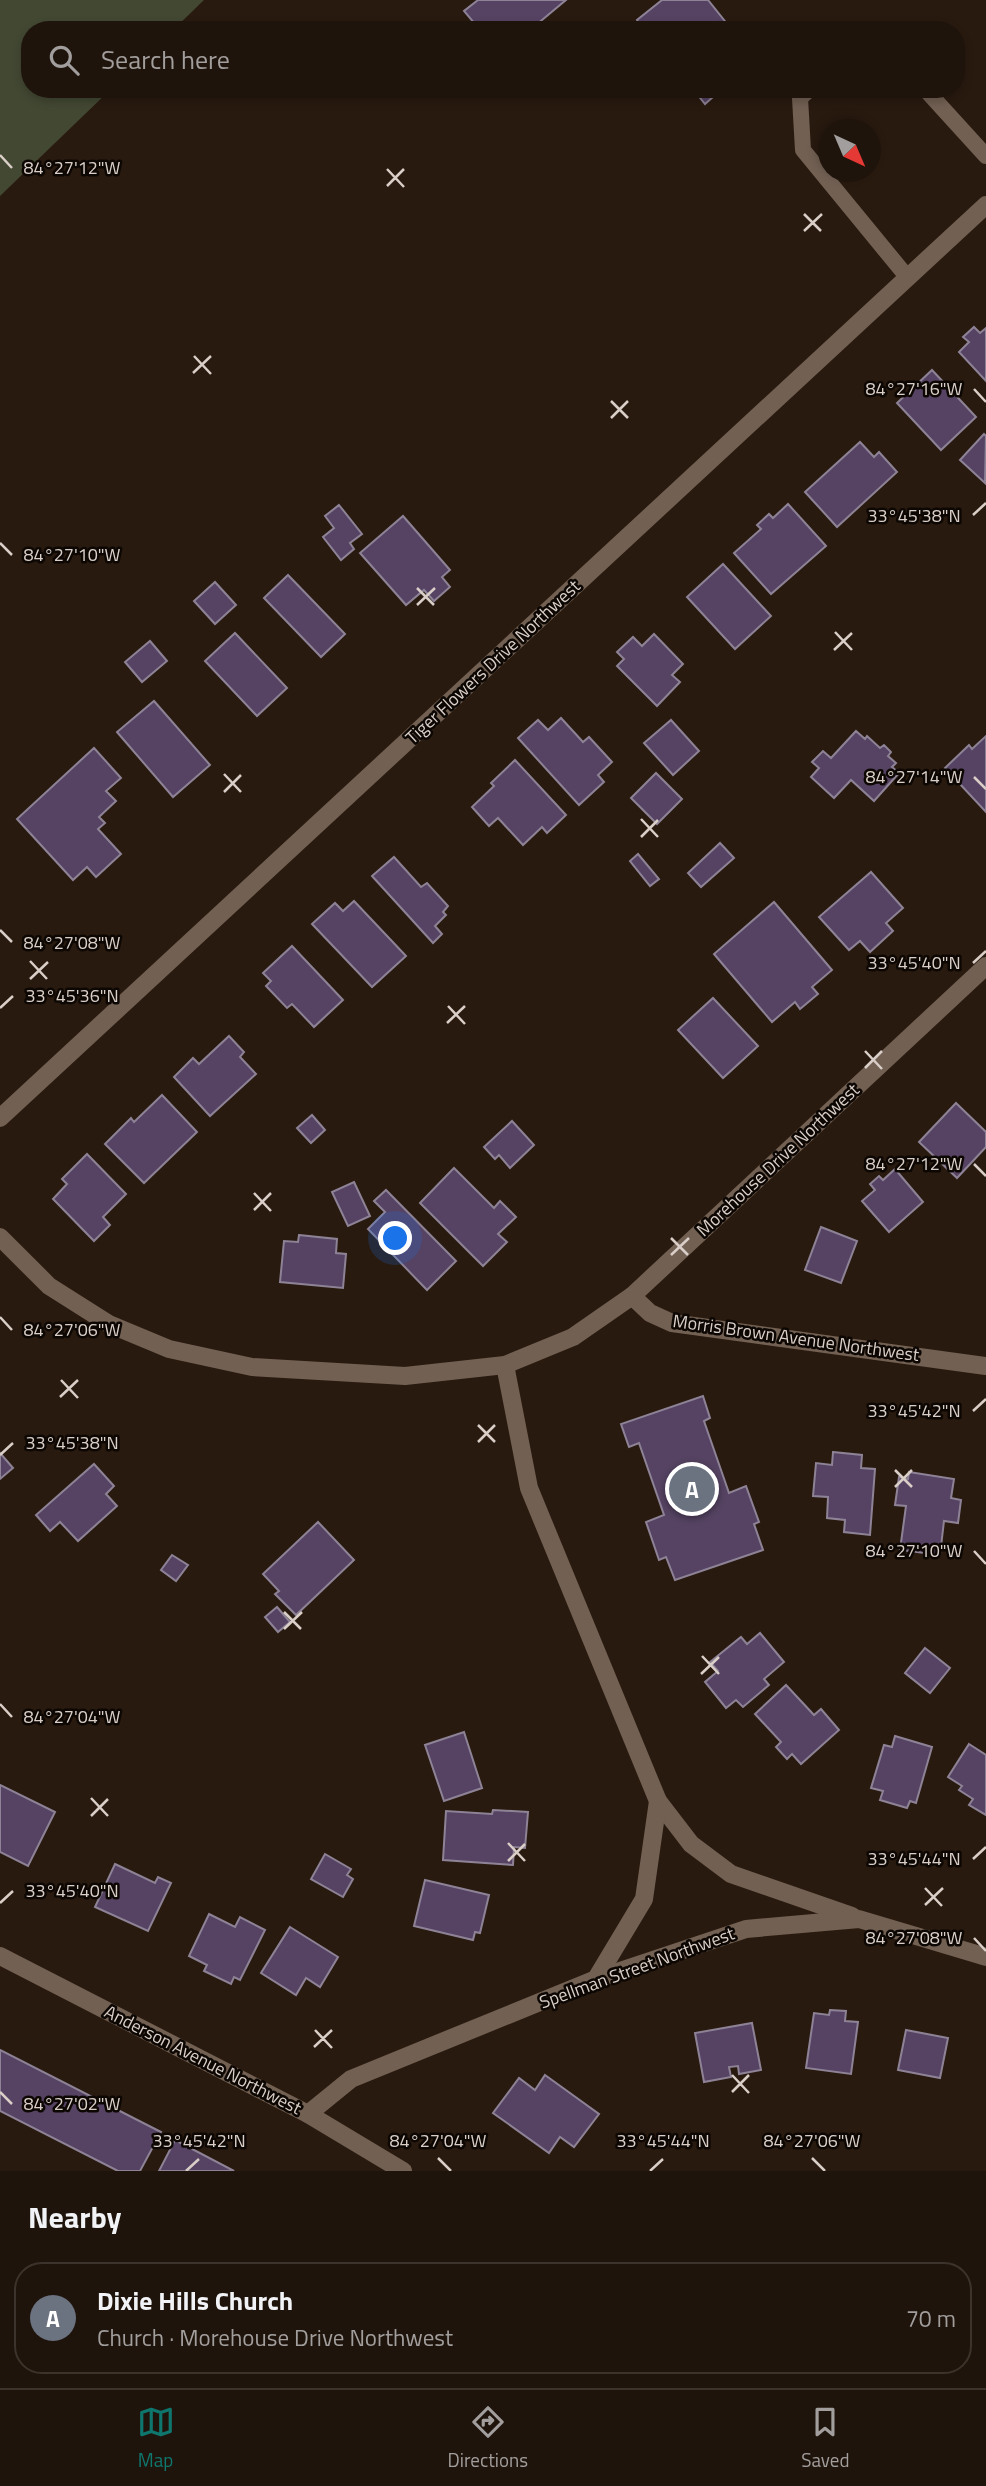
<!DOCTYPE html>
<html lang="en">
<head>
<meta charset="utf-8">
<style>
	body { margin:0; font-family:"Titillium Web",sans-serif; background:#2c2119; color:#f1f3f6 }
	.compass { position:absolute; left:818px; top:119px; width:63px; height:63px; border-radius:50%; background:#1f140b; box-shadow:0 4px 10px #0003; rotate:136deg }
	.you { position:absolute; left:396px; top:1239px; width:24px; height:24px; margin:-18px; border:5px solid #fff; border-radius:50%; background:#1a73e8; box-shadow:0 0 0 10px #1a73e833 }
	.badge { display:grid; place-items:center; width:46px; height:46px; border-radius:50%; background:#0f766e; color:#fff; font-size:23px; font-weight:700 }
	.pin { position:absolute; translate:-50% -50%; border:4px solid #fff; box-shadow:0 2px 7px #0006 }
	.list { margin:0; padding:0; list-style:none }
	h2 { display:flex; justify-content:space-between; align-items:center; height:91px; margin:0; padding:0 28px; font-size:30px }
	h2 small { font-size:23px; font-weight:400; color:#a19e9d }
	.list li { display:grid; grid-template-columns:46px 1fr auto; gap:21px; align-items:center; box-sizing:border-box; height:112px; margin:0 14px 14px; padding:0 14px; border:2px solid #3c332c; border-radius:28px }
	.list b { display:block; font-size:26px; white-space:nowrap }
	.list p { margin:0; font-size:23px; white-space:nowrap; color:#a19e9d }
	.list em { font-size:23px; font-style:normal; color:#a19e9d }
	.icon { flex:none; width:38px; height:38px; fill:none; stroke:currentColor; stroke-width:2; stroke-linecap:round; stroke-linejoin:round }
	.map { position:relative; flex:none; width:986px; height:2171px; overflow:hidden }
	.search { position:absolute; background:#1f140b; box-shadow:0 4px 10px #0003; left:21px; right:21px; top:21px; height:77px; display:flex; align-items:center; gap:18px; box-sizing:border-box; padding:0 24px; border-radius:28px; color:#a19e9d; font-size:26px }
	.sheet { height:217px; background:#1f140b }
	nav { display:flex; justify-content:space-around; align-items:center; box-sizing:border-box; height:98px; border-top:2px solid #3c332c; background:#1f140b; font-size:19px; color:#a19e9d }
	nav a { display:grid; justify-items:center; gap:4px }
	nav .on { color:#0f766e }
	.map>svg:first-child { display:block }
</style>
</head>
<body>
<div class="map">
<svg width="986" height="2171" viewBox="0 0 986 2171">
	<rect width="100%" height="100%" fill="#291a0f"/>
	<path fill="#434833" d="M0,0H204L173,30H30V89H111L0,196Z"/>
	<g fill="#564363" stroke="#8e8396" stroke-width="2">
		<path d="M478,0H566L530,30H480L464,11Z"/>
		<path d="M662,0H708L732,30H644L637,20Z"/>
		<path d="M693,89H722L705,104Z"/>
		<path d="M974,327L980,333L986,328V381L959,352L969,342L963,337Z"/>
		<path d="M932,370L976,417L941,450L897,403Z"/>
		<path d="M984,434L986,436L985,483L960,460Z"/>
		<path d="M860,442L874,457L879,452L897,472L837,527L805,492Z"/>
		<path d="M788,504L826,546L771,594L734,553L761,529L757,525L769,514L773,518Z"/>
		<path d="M339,505L362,534L350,543L354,549L341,560L323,537L334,528L325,516Z"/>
		<path d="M403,516L450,570L442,577L450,587L434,601L424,590L406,605L360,553Z"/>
		<path d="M723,564L771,616L735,649L687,597Z"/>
		<path d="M288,575L345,634L321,657L264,598Z"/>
		<path d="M215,582L236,605L215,624L194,601Z"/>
		<path d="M235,633L287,688L257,716L205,661Z"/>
		<path d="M654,634L683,664L672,675L680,682L657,706L617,666L624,659L617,652L633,637L642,646Z"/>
		<path d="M150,641L167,661L142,682L125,662Z"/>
		<path d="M154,701L210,765L173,797L117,732Z"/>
		<path d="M561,718L583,742L589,737L612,762L598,775L604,782L579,805L518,738L538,720L548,730Z"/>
		<path d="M671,720L699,751L673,775L644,743Z"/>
		<path d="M856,731L865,739L867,736L880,748L884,745L891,752L888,756L896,763L892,767L899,773L874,801L851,780L834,798L811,777L819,768L812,762L823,751L831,758Z"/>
		<path d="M986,736V812L945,768L969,745L972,749Z"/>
		<path d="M94,748L121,778L106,791L116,801L99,817L105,823L98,829L121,854L96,877L87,867L73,880L17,819Z"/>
		<path d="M515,760L566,815L547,833L542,827L523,845L498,818L489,826L472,807L494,786L491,783Z"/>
		<path d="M656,773L682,799L657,824L631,798Z"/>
		<path d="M720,843L734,858L701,887L688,873Z"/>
		<path d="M638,854L659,879L650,886L630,861Z"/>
		<path d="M394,857L421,887L427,883L448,906L443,912L446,915L435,926L442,934L433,943L372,876Z"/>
		<path d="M871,872L903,908L886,923L893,931L870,952L860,941L849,950L819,917Z"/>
		<path d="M354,901L406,956L372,987L312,924L335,903L343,911Z"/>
		<path d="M774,902L832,970L812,987L818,994L800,1009L795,1002L772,1022L714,954Z"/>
		<path d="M292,946L343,1000L314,1027L292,1004L287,1008L266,986L271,981L263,973Z"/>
		<path d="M713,998L758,1046L723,1078L678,1030Z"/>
		<path d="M229,1036L244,1052L240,1057L256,1074L210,1116L174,1077L193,1058L199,1064Z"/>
		<path d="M162,1095L197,1132L144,1183L105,1144L131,1118L134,1122Z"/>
		<path d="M956,1103L986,1132V1147L957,1178L919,1142Z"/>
		<path d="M312,1115L325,1130L311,1143L297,1128Z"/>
		<path d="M512,1121L534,1145L510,1168L499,1155L495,1159L484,1147Z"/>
		<path d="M87,1154L126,1194L103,1217L110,1225L94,1241L53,1199L67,1184L62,1179Z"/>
		<path d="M454,1168L494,1208L500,1201L516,1217L498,1234L507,1242L483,1266L420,1203Z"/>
		<path d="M895,1169L923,1202L889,1232L862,1201L875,1190L870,1184L879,1176L883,1180Z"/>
		<path d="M354,1182L370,1216L348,1226L332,1192Z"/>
		<path d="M386,1190L456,1261L427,1290L368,1229L385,1212L374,1201Z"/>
		<path d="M821,1227L857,1241L841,1283L805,1270Z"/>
		<path d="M299,1235L337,1239L336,1253L346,1254L343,1288L280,1282L284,1241L298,1242Z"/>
		<path d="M703,1396L710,1418L704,1421L729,1493L746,1486L759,1522L754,1524L763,1550L675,1580L666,1557L659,1560L646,1522L664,1515L639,1443L629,1447L621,1424Z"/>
		<path d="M833,1452L862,1455L861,1468L875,1469L870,1535L844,1532L845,1520L827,1518L828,1497L813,1496L816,1463L832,1465Z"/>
		<path d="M0,1453L13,1468L0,1479Z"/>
		<path d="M94,1464L114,1486L106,1494L117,1506L78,1541L60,1522L50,1531L36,1515Z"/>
		<path d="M909,1472L954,1479L951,1498L961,1500L958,1523L944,1521L940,1555L900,1550L906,1506L895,1505L899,1477L908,1479Z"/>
		<path d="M318,1522L354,1560L296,1615L275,1594L279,1591L263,1574Z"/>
		<path d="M172,1555L188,1565L176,1581L161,1570Z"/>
		<path d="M277,1607L290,1622L278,1632L265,1617Z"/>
		<path d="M760,1633L784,1662L764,1679L769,1685L743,1707L736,1700L726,1708L705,1682L718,1671L710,1662L741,1637L747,1644Z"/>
		<path d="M925,1648L950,1668L930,1693L905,1673Z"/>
		<path d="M786,1685L814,1715L821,1709L839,1730L801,1764L792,1754L787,1759L776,1747L781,1742L755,1714Z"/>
		<path d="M464,1732L482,1788L444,1801L425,1745Z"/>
		<path d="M895,1736L932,1747L916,1803L910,1801L907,1808L880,1800L883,1791L871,1788L884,1745L892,1747Z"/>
		<path d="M969,1744L986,1755V1815L969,1805L973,1799L959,1790L962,1786L948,1777Z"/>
		<path d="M0,1785L55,1812L28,1866L0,1852Z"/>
		<path d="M493,1810L528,1812L525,1848L514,1847L513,1865L443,1860L446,1811L492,1814Z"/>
		<path d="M325,1854L351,1869L347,1875L353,1879L343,1897L311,1879Z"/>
		<path d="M115,1864L155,1883L158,1877L171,1883L148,1931L95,1907Z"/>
		<path d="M425,1880L489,1895L480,1933L475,1932L473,1940L414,1926Z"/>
		<path d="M209,1914L235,1927L240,1917L265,1930L240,1980L234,1977L231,1984L204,1971L207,1965L189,1956Z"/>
		<path d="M290,1927L338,1957L320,1987L306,1978L296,1995L261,1973Z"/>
		<path d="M830,2010L846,2011L845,2021L858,2022L851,2074L806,2068L814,2013L829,2015Z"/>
		<path d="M752,2023L761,2070L739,2074L738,2066L729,2067L731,2077L704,2082L695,2033Z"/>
		<path d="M906,2030L948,2038L940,2078L898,2070Z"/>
		<path d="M0,2050L161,2132L140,2171H118L0,2111Z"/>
		<path d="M545,2075L599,2114L574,2147L560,2137L549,2153L493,2113L519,2078L535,2090Z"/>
		<path d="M175,2140L234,2171H159Z"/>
	</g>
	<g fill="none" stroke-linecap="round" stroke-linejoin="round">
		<g stroke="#726053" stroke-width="16">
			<path d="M810,89L800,98L803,150L908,278"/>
			<path d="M925,89L986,156"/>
		</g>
		<g stroke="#726053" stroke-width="18">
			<path d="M0,1118L986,205"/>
			<path d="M0,1237L49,1286L109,1324L169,1349L252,1367L405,1376L505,1365L573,1337L632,1296L986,966"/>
			<path d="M632,1296L650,1313L672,1323L986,1366"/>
			<path d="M505,1365L529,1488L658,1801L691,1844L731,1874L852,1916"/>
			<path d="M596,1979L644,1899L658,1801"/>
			<path d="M308,2114L351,2079L596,1979L746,1929L859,1919L986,1957"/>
		</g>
		<path stroke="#726053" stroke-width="18" d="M0,1956L308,2114L403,2171"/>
	</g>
	<path fill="none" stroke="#dacfc8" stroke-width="2.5" d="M0,155L12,168M387,169L404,187M387,186L404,169M804,214L821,231M804,231L822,214M194,356L211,374M193,373L211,356M974,389L986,402M611,401L628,418M611,418L628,401M973,515L986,503M0,543L12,555M417,588L434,605M417,605L435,588M835,632L852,650M834,650L852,633M224,774L241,792M974,777L986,789M224,792L241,775M641,819L658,837M641,837L658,820M0,930L12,942M30,961L47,979M973,963L986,951M30,979L48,962M448,1006L465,1024M0,1008L13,996M447,1023L465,1006M865,1051L882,1069M865,1068L882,1051M974,1164L986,1176M254,1193L271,1211M254,1210L271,1193M671,1238L688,1255M671,1255L689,1238M0,1317L12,1330M61,1380L78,1398M60,1397L78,1380M973,1411L986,1399M478,1425L495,1442M478,1442L495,1425M0,1455L13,1443M895,1470L912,1487M895,1487L912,1470M974,1551L986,1564M284,1612L301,1629M284,1629L302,1612M702,1656L719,1674M701,1674L719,1657M0,1704L12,1717M91,1798L108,1816M91,1816L108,1799M508,1843L525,1861M973,1859L986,1847M508,1861L525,1844M925,1888L942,1906M0,1903L13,1891M925,1905L943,1888M974,1938L986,1951M315,2030L332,2048M314,2047L332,2030M732,2075L749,2093M0,2092L12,2104M732,2092L749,2075M438,2158L451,2171M812,2158L825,2171M186,2171L199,2159M650,2171L663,2159"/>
	<g text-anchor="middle" stroke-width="5" stroke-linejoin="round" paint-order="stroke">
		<g font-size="18" fill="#dacfc8" stroke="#0d0703">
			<text transform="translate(493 662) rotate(-43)" y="6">Tiger Flowers Drive Northwest</text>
			<text transform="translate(778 1160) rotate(-43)" y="6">Morehouse Drive Northwest</text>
			<text transform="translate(796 1338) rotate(8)" y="6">Morris Brown Avenue Northwest</text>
			<text transform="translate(637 1968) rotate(-20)" y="6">Spellman Street Northwest</text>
			<text transform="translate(203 2060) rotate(27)" y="6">Anderson Avenue Northwest</text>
		</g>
	</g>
	<g font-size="18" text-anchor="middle" fill="#dacfc8" stroke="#0d0703" stroke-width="5" stroke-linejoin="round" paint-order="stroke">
		<text x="72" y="174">84°27'12"W</text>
		<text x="914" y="395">84°27'16"W</text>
		<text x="914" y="522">33°45'38"N</text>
		<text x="72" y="561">84°27'10"W</text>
		<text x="914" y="783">84°27'14"W</text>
		<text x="72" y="949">84°27'08"W</text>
		<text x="914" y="969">33°45'40"N</text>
		<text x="72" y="1002">33°45'36"N</text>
		<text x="914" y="1170">84°27'12"W</text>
		<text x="72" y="1336">84°27'06"W</text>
		<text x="914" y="1417">33°45'42"N</text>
		<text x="72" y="1449">33°45'38"N</text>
		<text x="914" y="1557">84°27'10"W</text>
		<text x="72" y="1723">84°27'04"W</text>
		<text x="914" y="1865">33°45'44"N</text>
		<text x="72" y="1897">33°45'40"N</text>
		<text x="914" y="1944">84°27'08"W</text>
		<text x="72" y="2110">84°27'02"W</text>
		<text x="438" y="2147">84°27'04"W</text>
		<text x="812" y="2147">84°27'06"W</text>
		<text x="199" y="2147">33°45'42"N</text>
		<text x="663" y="2147">33°45'44"N</text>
	</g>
</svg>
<svg class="compass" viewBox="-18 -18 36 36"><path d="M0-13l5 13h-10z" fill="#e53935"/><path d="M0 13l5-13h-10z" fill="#a19e9d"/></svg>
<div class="you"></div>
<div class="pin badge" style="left:692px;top:1489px;background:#6b7280">A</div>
<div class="search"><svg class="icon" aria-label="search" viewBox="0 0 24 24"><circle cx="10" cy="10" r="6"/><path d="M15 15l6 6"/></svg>Search here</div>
</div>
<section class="sheet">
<h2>Nearby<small></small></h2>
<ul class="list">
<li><span class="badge" style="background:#6b7280">A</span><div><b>Dixie Hills Church</b><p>Church · Morehouse Drive Northwest</p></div><em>70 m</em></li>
</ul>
</section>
<nav>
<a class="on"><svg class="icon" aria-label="map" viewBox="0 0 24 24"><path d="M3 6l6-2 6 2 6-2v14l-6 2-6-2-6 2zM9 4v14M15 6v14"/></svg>Map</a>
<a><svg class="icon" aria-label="directions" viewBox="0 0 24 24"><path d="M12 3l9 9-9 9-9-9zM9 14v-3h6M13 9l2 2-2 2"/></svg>Directions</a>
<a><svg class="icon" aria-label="saved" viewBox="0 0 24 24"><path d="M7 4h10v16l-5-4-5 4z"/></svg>Saved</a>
</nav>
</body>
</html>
